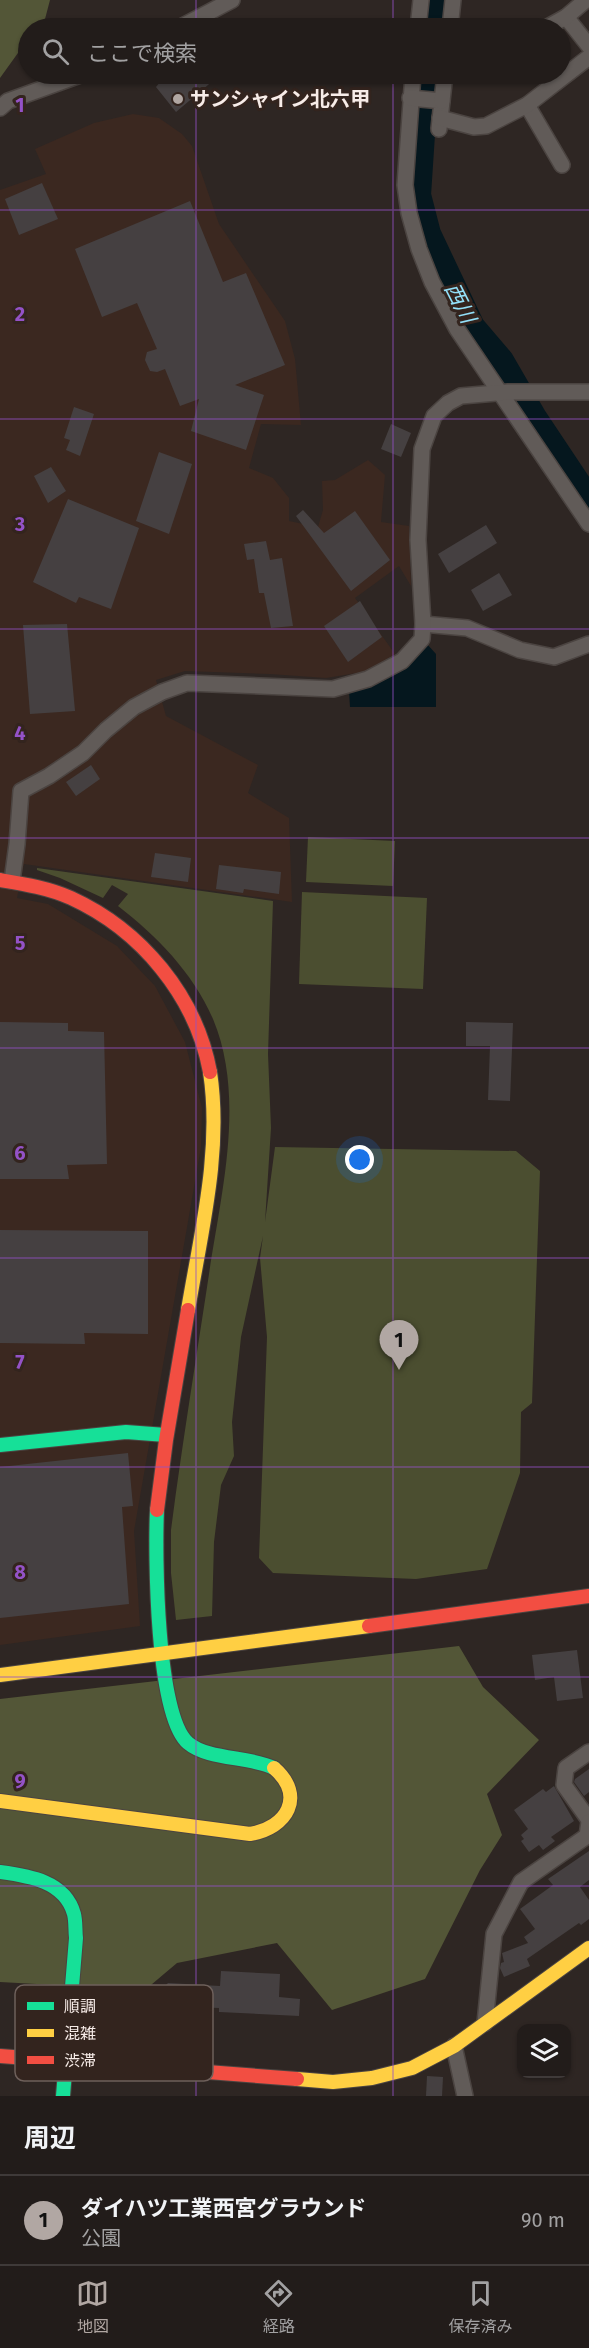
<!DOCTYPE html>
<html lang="ja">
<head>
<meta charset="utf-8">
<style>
	body { margin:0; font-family:"Fira Sans","Noto Sans JP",sans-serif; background:#2e2927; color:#f1f3f6 }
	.controls { position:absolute; right:18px; bottom:18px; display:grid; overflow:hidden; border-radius:12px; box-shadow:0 2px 4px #0004 }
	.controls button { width:54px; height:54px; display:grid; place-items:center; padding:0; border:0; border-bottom:2px solid #3f3a39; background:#221c1a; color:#f1f3f6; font:30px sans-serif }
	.you { position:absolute; left:360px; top:1160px; width:21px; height:21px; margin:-15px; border:4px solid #fff; border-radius:50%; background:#1a73e8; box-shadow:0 0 0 9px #1a73e833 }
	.badge { display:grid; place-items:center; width:39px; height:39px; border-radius:50%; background:#b1a7a3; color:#111; font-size:20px; font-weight:700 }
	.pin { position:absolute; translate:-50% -50px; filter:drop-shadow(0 2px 3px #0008) }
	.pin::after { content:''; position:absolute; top:32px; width:21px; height:18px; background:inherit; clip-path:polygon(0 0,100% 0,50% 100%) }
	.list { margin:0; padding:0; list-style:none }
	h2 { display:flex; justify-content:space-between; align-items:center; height:78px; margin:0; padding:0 24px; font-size:26px }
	h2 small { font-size:20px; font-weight:400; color:#a2a1a2 }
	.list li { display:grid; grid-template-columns:39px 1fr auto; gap:18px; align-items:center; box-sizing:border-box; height:90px; padding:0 24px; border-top:2px solid #3f3a39 }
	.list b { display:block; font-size:22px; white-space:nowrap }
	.list p { margin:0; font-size:20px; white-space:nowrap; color:#a2a1a2 }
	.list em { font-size:20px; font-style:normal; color:#a2a1a2 }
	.icon { flex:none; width:33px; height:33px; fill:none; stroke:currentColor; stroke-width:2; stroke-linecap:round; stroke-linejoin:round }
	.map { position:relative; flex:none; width:589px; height:2096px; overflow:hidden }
	.search { position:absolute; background:#221c1a; box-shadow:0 2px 4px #0004; left:18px; right:18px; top:18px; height:66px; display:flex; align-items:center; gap:15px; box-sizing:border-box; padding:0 21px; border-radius:33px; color:#a2a1a2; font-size:22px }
	.sheet { height:168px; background:#221c1a }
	nav { display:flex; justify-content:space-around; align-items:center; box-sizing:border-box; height:84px; border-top:2px solid #3f3a39; background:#221c1a; font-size:16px; color:#a2a1a2 }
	nav a { display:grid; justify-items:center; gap:3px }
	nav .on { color:#b1a7a3 }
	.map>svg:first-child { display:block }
</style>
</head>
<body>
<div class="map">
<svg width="589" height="2096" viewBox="0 0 589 2096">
	<rect width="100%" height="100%" fill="#2e2623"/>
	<path fill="#3b2820" d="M133,114L159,118L182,134L192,146L219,224L285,321L295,359L301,425L261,424L249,468L273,478L289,498V521L318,527L323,510L322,481L335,480L368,460L385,475L381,522L409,526L411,586L399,566L355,598L395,654L369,671L326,678L270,674L185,671L156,680L166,716L258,765L248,793L289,818L292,902L24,864L17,898L48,904L117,946L155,986L185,1042L202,1108L201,1147L134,1531L140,1626L0,1645V190L46,174L35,149L94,123Z"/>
	<g fill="#4b4e30">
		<path d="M308,837L395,841L393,886L306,882Z"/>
		<path d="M37,868L273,901L268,1054L271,1128L265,1222L275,1147L516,1151L540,1171L532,1403L521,1412L520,1473L487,1569L416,1579L273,1573L259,1558L267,1337L260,1258L263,1236L241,1337L232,1422L234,1456L221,1485L214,1542L212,1616L176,1620L171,1573V1530C182,1445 196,1360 209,1274C221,1193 246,1098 213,1019C193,973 157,936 118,906L128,894L112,885L103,898L60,878L37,870Z"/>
		<path d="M302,892L427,898L423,989L299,984Z"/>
	</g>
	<g fill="#535637">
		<path d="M0,0H50L45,19L37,28H28V39L0,78Z"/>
		<path d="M459,1646L483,1687L539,1740L487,1794L502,1835L480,1870L425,1979L332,2010L277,1943L177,1963L145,1990L0,1982V1699Z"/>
	</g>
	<path fill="#05171e" d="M427,644L436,654V707H350L349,691C381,684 407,669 427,644Z"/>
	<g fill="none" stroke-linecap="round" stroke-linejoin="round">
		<g stroke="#05171e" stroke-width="28">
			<path d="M434,28L437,0"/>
			<path d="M428,74L421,134L417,195L427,234L471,327L500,361L533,418L589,502"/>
		</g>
	</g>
	<g fill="#454041">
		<path d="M167,74H221L176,112L156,87L160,82L159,80Z"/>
		<path d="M42,183L58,219L19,235L5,199Z"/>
		<path d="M190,201L223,282L246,273L285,365L235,385L264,395L246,450L191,431L199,399L180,406L165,369L157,372L150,371L145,360L147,352L157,349L137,303L102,317L75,249Z"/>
		<path d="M74,407L94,414L80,456L66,450L70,440L64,438Z"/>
		<path d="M391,424L411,433L401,457L381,449Z"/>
		<path d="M159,452L192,464L169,534L136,521Z"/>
		<path d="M51,467L66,491L48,503L34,476Z"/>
		<path d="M68,499L139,528L111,609L79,597L76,603L33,582Z"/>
		<path d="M303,510L324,533L355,511L390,560L351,591L296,516Z"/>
		<path d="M486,525L497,543L449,573L438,554Z"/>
		<path d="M266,541L270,560L282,558L293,626L271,628L264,593H259L254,559L247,560L244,544Z"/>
		<path d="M499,573L512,595L483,611L471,590Z"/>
		<path d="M360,601L382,637L348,662L324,626Z"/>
		<path d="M67,624L75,711L30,714L23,625Z"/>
		<path d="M91,765L100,779L76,796L66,782Z"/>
		<path d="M155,853L191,858L188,882L151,877Z"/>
		<path d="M219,865L281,872L279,894L244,889L243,893L216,889Z"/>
		<path d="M0,1022L68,1023V1031L104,1032L107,1164L67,1165L69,1179H0Z"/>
		<path d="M466,1022L513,1023L510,1101L488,1100L490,1046H466Z"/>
		<path d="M0,1230L148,1231V1334L84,1333L85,1344L0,1343Z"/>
		<path d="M128,1453L133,1506L122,1507L129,1604L0,1618V1467Z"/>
		<path d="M577,1650L583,1698L557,1701L554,1677L535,1680L532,1655Z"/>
		<path d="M589,1769V1792L584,1796L574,1782L575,1779Z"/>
		<path d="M554,1786L574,1821L551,1837L555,1841L543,1850L539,1845L529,1852L521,1841L524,1839L521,1835L528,1829L514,1810L543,1789L546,1792Z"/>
		<path d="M589,1851V1880L580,1887L589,1900V1919L581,1925L579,1923L527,1959L530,1966L504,1977L500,1968L501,1963L504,1962L502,1953L528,1943L524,1937L535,1929L520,1909L553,1885L548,1879Z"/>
		<path d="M221,1971L280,1974L279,1997L300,1999L299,2016L219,2012V2008L170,2006L168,2030L127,2028L128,2015L109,2014L110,2002L165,2004L166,1985L168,1983L220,1986Z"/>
		<path d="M427,2076L443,2077L442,2096H426Z"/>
	</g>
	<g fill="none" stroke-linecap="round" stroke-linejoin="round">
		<defs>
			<g id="street">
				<path d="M566,17L589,46"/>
				<path d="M179,28L232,0"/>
				<path d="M418,28L421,0"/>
				<path d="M450,28L453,0"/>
				<path d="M546,28L566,17L586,0"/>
				<path d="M413,74L405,185L409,213L419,249L432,282L457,329L589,524"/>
				<path d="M410,98L442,101L439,129"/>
				<path d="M442,101L445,74"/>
				<path d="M527,105L562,165"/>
				<path d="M0,108L8,101L83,74"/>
				<path d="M440,118L474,127L486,126L527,105L589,57"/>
				<path d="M423,624L467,628L520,650L554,657L589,644"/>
				<path d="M12,881L17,844L21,791L49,776L83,753L106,730L134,707L162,692L187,683L333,689L368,679L402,661L422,639L423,624L418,540L422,449L434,416L448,403L461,396L508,392H589"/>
				<path d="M589,1752L566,1768L564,1785L589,1820"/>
				<path d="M485,2023L494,1934L521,1882L587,1836L589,1822"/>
				<path d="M454,2046L465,2096"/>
			</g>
			<g id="fast">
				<path d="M0,1445L126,1432L166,1435"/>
				<path d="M157,1510C155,1553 156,1716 188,1743C208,1760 249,1756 274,1768"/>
				<path d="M0,1872C29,1876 65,1881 74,1914C76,1922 75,1930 76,1938L63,2096"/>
			</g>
			<g id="slow">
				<path d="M188,1310C201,1232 222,1151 210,1072"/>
				<path d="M0,1675L369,1626"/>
				<path d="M0,1801L250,1834C287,1828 306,1796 274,1768"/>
				<path d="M297,2079L333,2082L372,2078L412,2068L454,2046L589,1948"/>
			</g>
			<g id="jam">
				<path d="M0,880C24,884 49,888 71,898C141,930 196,996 210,1072"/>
				<path d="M157,1510L166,1440L188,1310"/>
				<path d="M369,1626L589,1596"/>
				<path d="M0,2056L297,2079"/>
			</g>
		</defs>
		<use href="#street" stroke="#4b4441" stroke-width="18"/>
		<use href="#fast" stroke="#4b4441" stroke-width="16"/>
		<use href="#slow" stroke="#4b4441" stroke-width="16"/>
		<use href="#jam" stroke="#4b4441" stroke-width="16"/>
		<use href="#street" stroke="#615b58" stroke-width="15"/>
		<use href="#fast" stroke="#16e098" stroke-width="14"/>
		<use href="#slow" stroke="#ffcf43" stroke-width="14"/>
		<use href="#jam" stroke="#f24e42" stroke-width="14"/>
	</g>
	<path fill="none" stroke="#9452c7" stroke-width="1.5" stroke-opacity="0.55" d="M196,0V28M393,0V28M196,74V2096M393,74V2096M0,210H589M0,419H589M0,629H589M0,838H589M0,1048H589M0,1258H589M0,1467H589M0,1677H589M0,1886H589"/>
	<circle fill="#b1a7a3" stroke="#33241e" stroke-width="2" cx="178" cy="99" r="6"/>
	<g text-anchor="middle" stroke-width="6" stroke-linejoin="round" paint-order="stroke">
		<g font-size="20" font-weight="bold" fill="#f7ece8" stroke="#33241e" text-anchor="start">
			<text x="190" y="106">サンシャイン北六甲</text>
		</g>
		<g font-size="21" font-style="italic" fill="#93e0f9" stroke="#33241e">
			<text transform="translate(460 303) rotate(63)" y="7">西川</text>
		</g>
	</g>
	<rect x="15" y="1985" width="198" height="96" rx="9" fill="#33241e" stroke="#6e605b" stroke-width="1.5"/>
	<rect x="27" y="2002" width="27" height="8" fill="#16e098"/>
	<rect x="27" y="2029" width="27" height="8" fill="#ffcf43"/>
	<rect x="27" y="2056" width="27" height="8" fill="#f24e42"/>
	<g font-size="16" fill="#f7ece8">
		<text x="64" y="2012">順調</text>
		<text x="64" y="2039">混雑</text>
		<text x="64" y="2066">渋滞</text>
	</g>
	<g font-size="20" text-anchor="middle" font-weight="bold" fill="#9452c7" stroke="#33241e" stroke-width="6" stroke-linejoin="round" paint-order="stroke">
		<text x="20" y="112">1</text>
		<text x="20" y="321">2</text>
		<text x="20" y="531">3</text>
		<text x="20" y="740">4</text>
		<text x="20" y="950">5</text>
		<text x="20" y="1160">6</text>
		<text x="20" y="1369">7</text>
		<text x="20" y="1579">8</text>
		<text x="20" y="1788">9</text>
	</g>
</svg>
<div class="controls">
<button><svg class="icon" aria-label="layers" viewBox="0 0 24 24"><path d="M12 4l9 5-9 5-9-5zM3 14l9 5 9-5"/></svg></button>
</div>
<div class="you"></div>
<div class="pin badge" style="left:399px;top:1370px">1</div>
<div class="search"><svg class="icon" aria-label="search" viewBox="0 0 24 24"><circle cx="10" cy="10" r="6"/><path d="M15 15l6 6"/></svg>ここで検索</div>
</div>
<section class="sheet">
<h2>周辺<small></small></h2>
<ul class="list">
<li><span class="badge">1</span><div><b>ダイハツ工業西宮グラウンド</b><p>公園</p></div><em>90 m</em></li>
</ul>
</section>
<nav>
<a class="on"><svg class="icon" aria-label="map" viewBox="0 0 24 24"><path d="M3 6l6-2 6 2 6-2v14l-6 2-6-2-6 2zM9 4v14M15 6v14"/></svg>地図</a>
<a><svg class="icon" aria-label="directions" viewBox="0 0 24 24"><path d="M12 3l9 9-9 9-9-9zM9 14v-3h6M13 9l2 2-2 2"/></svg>経路</a>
<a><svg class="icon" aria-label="saved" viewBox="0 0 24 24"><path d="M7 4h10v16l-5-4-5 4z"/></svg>保存済み</a>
</nav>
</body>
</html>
